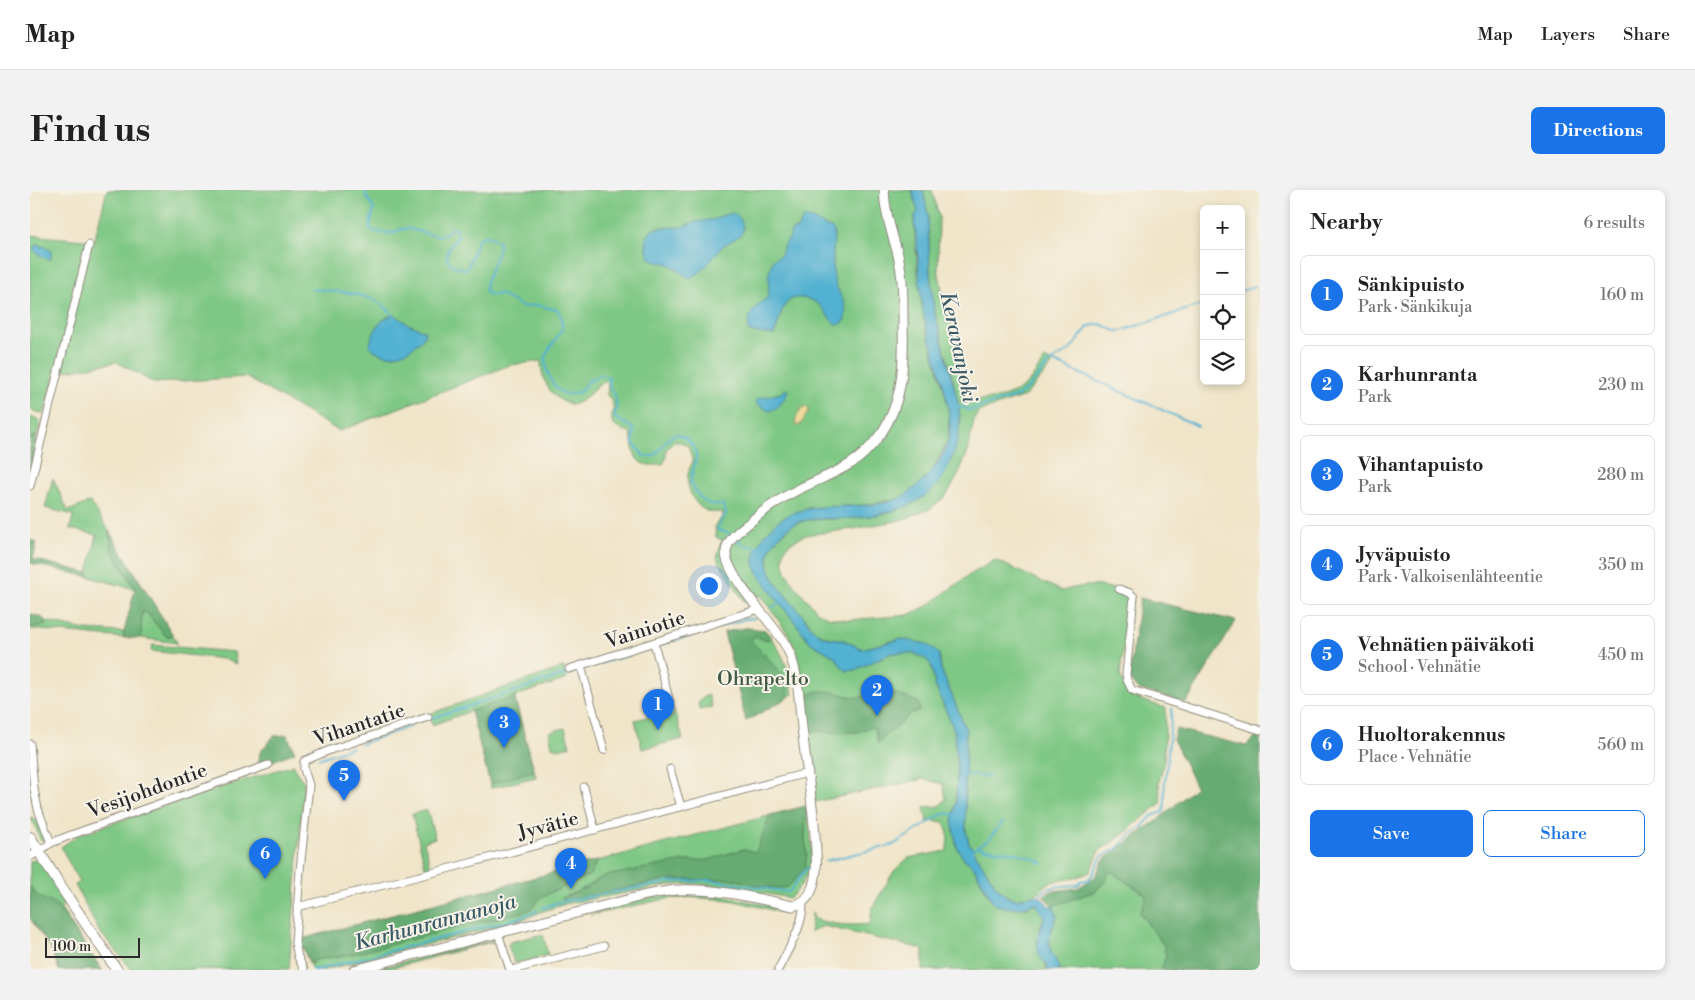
<!DOCTYPE html>
<html lang="en">
<head>
<meta charset="utf-8">
<style>
	body { margin:0; font-family:"Libre Bodoni",serif; background:#f2f2f2; color:#222 }
	.controls { position:absolute; right:15px; top:15px; display:grid; overflow:hidden; border-radius:8px; box-shadow:0 2px 8px #0003 }
	.controls button { width:45px; height:45px; display:grid; place-items:center; padding:0; border:0; border-bottom:1px solid #e0e0e0; background:#fff; color:#222; font:25px sans-serif }
	.scale { position:absolute; left:15px; bottom:12px; width:95px; box-sizing:border-box; padding-left:5px; border:2px solid #2b2b2b; border-top:0; font-size:14px; line-height:18px; white-space:nowrap; color:#2b2b2b; -webkit-text-stroke:4px #f7f3e8; paint-order:stroke }
	.you { position:absolute; left:678px; top:395px; width:18px; height:18px; margin:-12px; border:4px solid #fff; border-radius:50%; background:#1a73e8; box-shadow:0 0 0 8px #1a73e833 }
	.badge { display:grid; place-items:center; width:32px; height:32px; border-radius:50%; background:#1a73e8; color:#fff; font-size:16px; font-weight:700 }
	.pin { position:absolute; translate:-50% -41px; filter:drop-shadow(0 1px 2px #0008) }
	.pin::after { content:''; position:absolute; top:26px; width:18px; height:15px; background:inherit; clip-path:polygon(0 0,100% 0,50% 100%) }
	.list { margin:0; padding:0; list-style:none }
	h2 { display:flex; justify-content:space-between; align-items:center; height:65px; margin:0; padding:0 20px; font-size:21px }
	h2 small { font-size:16px; font-weight:400; color:#767676 }
	.list li { display:grid; grid-template-columns:32px 1fr auto; gap:15px; align-items:center; box-sizing:border-box; height:80px; margin:0 10px 10px; padding:0 10px; border:1px solid #e0e0e0; border-radius:8px }
	.list b { display:block; font-size:19px; white-space:nowrap }
	.list p { margin:0; font-size:16px; white-space:nowrap; color:#767676 }
	.list em { font-size:16px; font-style:normal; color:#767676 }
	.actions { display:flex; gap:10px; padding:15px 20px }
	.actions a { flex:1; padding:11px 0; border:1px solid #1a73e8; border-radius:8px; text-align:center; font-size:18px; color:#1a73e8 }
	.actions .main { background:#1a73e8; color:#fff }
	.icon { flex:none; width:28px; height:28px; fill:none; stroke:currentColor; stroke-width:2; stroke-linecap:round; stroke-linejoin:round }
	.map { position:relative; flex:none; width:1230px; height:780px; overflow:hidden; border-radius:8px }
	header { display:flex; align-items:center; gap:30px; box-sizing:border-box; height:70px; padding:0 25px; background:#fff; border-bottom:1px solid #e0e0e0 }
	header strong { font-size:24px }
	nav { display:flex; gap:28px; margin-inline-start:auto; font-size:18px }
	.intro { display:flex; align-items:center; justify-content:space-between; box-sizing:border-box; height:120px; padding:0 30px }
	h1 { margin:0; font-size:35px }
	.button { padding:12px 22px; border-radius:8px; background:#1a73e8; color:#fff; font-size:18px; font-weight:700 }
	main { display:flex; gap:30px; padding:0 30px }
	aside { flex:1; background:#fff; border-radius:8px; box-shadow:0 2px 8px #0003 }
	.map>svg:first-child { display:block }
</style>
</head>
<body>
<header>
<strong>Map</strong>
<nav><a>Map</a><a>Layers</a><a>Share</a></nav>
</header>
<div class="intro"><h1>Find us</h1><a class="button">Directions</a></div>
<main>
<div class="map">
<svg width="1230" height="780" viewBox="0 0 1230 780">
	<rect width="100%" height="100%" fill="#f7f3e8"/>
	<filter id="ink" filterUnits="userSpaceOnUse"><feTurbulence type="fractalNoise" baseFrequency=".02" numOctaves="2"/><feDisplacementMap in="SourceGraphic" scale="10" xChannelSelector="R" yChannelSelector="G"/><feConvolveMatrix kernelMatrix="1 2 1 2 8 2 1 2 1" color-interpolation-filters="sRGB"/></filter>
	<filter id="wash" filterUnits="userSpaceOnUse"><feTurbulence type="fractalNoise" baseFrequency=".0096" numOctaves="4" result="noise"/><feDisplacementMap in="SourceGraphic" scale="20" xChannelSelector="R" yChannelSelector="G"/><feGaussianBlur stdDeviation="1.12" result="paint"/><feColorMatrix in="noise" values="0 0 0 0 0 0 0 0 0 0 0 0 0 0 0 0 0 1.4 0 .05"/><feComposite in="paint" operator="in"/></filter>
	<g filter="url(#wash)">
		<rect width="100%" height="100%" fill="#f0e5c9"/>
		<g fill="#7ec784" stroke="#547958">
			<path d="M77,0H882L888,22L884,32L888,84L896,138L913,196L919,223L918,251L902,281L884,300L868,309L835,315L777,318L736,343L739,399L781,453L805,467L812,477L825,480L861,463H883L896,469L901,475L905,495L924,540L927,578L926,613L922,631L927,657L933,668L944,677L958,705L995,718L1005,713L1014,727L1010,737L1017,780H893V759L793,736L780,743L782,723L784,728C797,735 825,736 840,734L842,718L864,681L878,668L917,661L918,643L914,632L897,631L894,617L910,616L916,609L913,594L893,589L785,612L773,499L767,462L758,444L731,405L715,413L687,368L690,355L693,350L689,349L686,347L685,335L692,327L693,322C688,322 681,323 677,321C659,313 652,287 663,272L658,256L650,252H644L636,260V268L633,274C605,279 604,267 601,244C596,241 587,239 583,234C578,225 590,219 577,205L578,193L575,191C563,198 555,212 542,215C537,213 531,211 527,208C516,199 511,184 511,171L480,175L309,241L216,187L124,193L87,172L25,183L14,224L0,220V45L64,51Z"/>
			<path d="M893,0H902L909,27L908,78L915,117L922,130V142L941,209C958,211 980,208 993,197C1002,190 1008,178 1015,169L1023,174L995,206L948,222L944,230L938,262L927,287L916,306L900,319L871,330L823,339L775,345L760,353L754,360L753,369L756,382L765,396L788,422L797,427L819,430L878,425L897,416L938,386L965,370L1032,401C1054,395 1066,393 1087,400C1093,402 1097,403 1101,408L1098,417L1090,485L1099,506L1136,518L1134,570L1129,593L1131,613L1084,652L1070,660L1060,682L1045,688L1020,692L1005,705L986,709L978,707L966,696L939,653L936,641L935,612L936,540L911,479L909,464L871,449L832,459L814,450L801,448L788,444L747,395L739,380L738,365L742,354L762,335L777,330L823,328L854,324L877,316L894,306L931,231L923,190L904,120L900,83L898,25Z"/>
			<path d="M0,227L9,230L10,232L7,246L0,248Z"/>
			<path d="M23,288L38,321L60,312L79,341L82,360L105,399L59,387L58,383L67,345L40,339L43,325L15,318Z"/>
			<path d="M111,422H116L137,447L143,445L147,453L111,448Z"/>
			<path d="M16,431L55,440L94,442V448L0,439V436L4,437L16,435Z"/>
			<path d="M716,438L735,440C753,461 758,477 763,504L716,531L694,442Z"/>
			<path d="M122,455L204,462L206,474L193,469L121,461Z"/>
			<path d="M534,477L537,489L486,506L485,510L506,587L461,598L441,521L402,535L399,524Z"/>
			<path d="M678,505L682,517L669,520L668,512L672,508Z"/>
			<path d="M644,520L653,549L612,559L605,530Z"/>
			<path d="M535,538L540,556L528,559L522,556L519,542Z"/>
			<path d="M264,575L265,580L274,592L259,779L102,780L69,741L45,695L49,692L31,657L48,645L159,607Z"/>
			<path d="M776,616C782,652 789,680 760,708L694,696L663,694L641,695L539,713L513,721L494,729L443,743L294,780H282L271,753L268,750Z"/>
			<path d="M397,620L405,648L394,652L401,678L396,680L382,624Z"/>
			<path d="M2,627C8,630 16,643 15,650H10L5,635L0,628Z"/>
			<path d="M3,670L10,672L30,701L34,711L31,719L72,780H29L21,759L0,728V672Z"/>
			<path d="M1080,681L1117,705L1110,723L1133,754L1230,780H1029C1029,772 1023,768 1021,762C1017,748 1023,737 1027,725L1023,716L1073,694Z"/>
			<path d="M654,703L676,704L696,706L758,720L755,723L700,710L659,707L636,709L560,725C588,712 623,707 654,703Z"/>
			<path d="M513,744L518,765L488,773L484,772L478,755L480,752Z"/>
			<path d="M463,750L465,751L354,780H341Z"/>
		</g>
		<g fill="#66ac72" stroke="#486c4e">
			<path d="M7,246L0,281V248Z"/>
			<path d="M79,341L143,445L137,447L116,422H112L111,448H94V442L105,399L82,360Z"/>
			<path d="M0,350L7,352L3,369L58,383L59,387L0,373Z"/>
			<path d="M1110,408L1206,431L1156,513L1107,499L1099,488Z"/>
			<path d="M0,424L11,427L16,431V435L3,437L0,436Z"/>
			<path d="M716,438L735,440L742,448L737,450L724,447L721,451L754,485L759,507L716,531L694,442Z"/>
			<path d="M845,498L858,501L888,512L890,521L881,523L865,539L855,545L848,554L845,539L840,537L829,542L808,543L778,540L773,509C780,504 786,500 795,501C812,501 833,517 845,498Z"/>
			<path d="M486,506L485,510L504,581L460,594L441,521Z"/>
			<path d="M1146,539L1216,556L1230,543V780H1131L1136,766L1133,754L1110,723L1116,705L1080,681L1073,694L1066,701L1023,716L1013,706L1022,701L1048,698L1065,687L1074,669L1135,624L1166,597L1143,549Z"/>
			<path d="M257,545L265,562L228,577L230,562L244,546Z"/>
			<path d="M776,616L775,647L777,665L775,678L758,697L753,698L736,697L703,689L636,690L535,711L532,708L557,697L574,686L654,671L678,670L713,659L726,662L740,625Z"/>
			<path d="M567,671L560,685L511,707L500,720L323,764L286,770L280,774L271,753L268,750Z"/>
			<path d="M0,696L6,705L26,715L72,780H29L21,759L0,728Z"/>
		</g>
		<path fill="#eeda9e" stroke="#8c8264" d="M776,217L779,220C777,225 772,232 769,236L766,235C764,229 769,223 772,218Z"/>
		<g fill="#53b1d1" stroke="#3f6e7e">
			<path d="M882,0H893L898,25L900,83L904,120L929,216C931,235 929,251 922,268C918,277 914,288 907,295C887,318 853,325 824,328C804,330 782,326 764,334C758,337 753,343 749,347C722,373 751,400 769,421C775,428 781,440 789,444C797,449 806,448 815,451C821,453 826,457 832,459L871,449L897,454L909,464L911,479L936,540L935,612L936,641L939,653L966,696L977,707L986,709L1005,705L1011,707L1019,716H1023L1027,725C1023,737 1017,748 1021,761C1023,768 1029,772 1029,780H1017V774C1000,761 1010,744 1014,727L1006,713C989,719 981,720 964,714L944,677L933,668L927,657L922,631L926,613L927,578L924,540L905,495L901,475L896,469L883,463H861L825,480L817,481L812,477L805,467L781,453L776,447C763,428 746,410 733,390C730,386 727,382 725,377C722,367 727,357 732,349C763,300 822,326 867,309C888,301 913,271 918,251C927,218 899,156 893,122C888,92 889,61 884,32L885,25L888,22Z"/>
			<path d="M702,23L707,25C711,30 715,36 712,43C708,49 698,51 693,56C682,66 674,85 658,88L647,79L637,73L627,72L620,68L617,61L616,49L622,40L627,38L651,37L665,32L686,29L691,26Z"/>
			<path d="M774,28C784,27 791,36 801,38L804,41C804,55 801,80 805,92C809,106 820,116 814,132L808,135C800,132 798,124 792,118C787,112 780,109 772,108C750,105 751,131 744,145L719,142C716,125 725,117 738,107L739,82L743,70L751,65L754,55L759,49L761,41L767,39Z"/>
			<path d="M7,55L15,57L21,61V69C15,69 7,64 3,59L5,56Z"/>
			<path d="M365,125L378,134L395,141C394,148 392,150 387,154C372,167 354,170 339,156C343,143 350,126 365,125Z"/>
			<path d="M757,199L758,201C755,209 749,219 739,221L727,214L726,211L727,209L751,203Z"/>
		</g>
		<g fill="none" stroke-linecap="round" stroke-linejoin="round">
			<g stroke="#53b1d1" stroke-width="2">
				<path d="M336,0V6L344,19L340,34V39L346,42L364,43C380,28 406,59 421,38L426,39L428,47C425,50 422,53 420,56C411,71 424,79 437,79L448,49C456,43 462,47 469,53C469,70 455,83 455,101L460,105L470,104L493,117L507,115L528,120C536,137 532,140 522,155C520,158 517,162 516,165C513,177 523,201 536,204C541,205 546,203 551,201L557,192L570,185L579,187V196L585,205L587,218L585,222V228L601,237L604,240L603,253L614,266H624C633,258 635,248 646,244C658,247 667,257 666,270C665,278 660,283 661,293C662,297 665,299 667,303C674,314 679,315 693,315L696,323L688,336V340L701,344"/>
				<path d="M281,99C308,102 345,101 363,125"/>
				<path d="M1211,101L1225,96"/>
				<path d="M1022,171L1168,236"/>
				<path d="M928,216L940,220L988,206L997,199L1021,171L1039,161L1059,136L1070,134L1086,141H1091L1174,114"/>
				<path d="M706,348L714,355L729,357"/>
				<path d="M742,417L751,412"/>
				<path d="M644,451L715,429L725,428"/>
				<path d="M633,454L639,453"/>
				<path d="M608,462L618,459"/>
				<path d="M561,476L600,465"/>
				<path d="M399,529L546,481"/>
				<path d="M331,554L381,536"/>
				<path d="M288,569L322,557"/>
				<path d="M935,585C944,584 951,587 960,587"/>
				<path d="M949,655L952,658C977,662 989,661 1013,673"/>
				<path d="M942,660L958,650L973,632"/>
				<path d="M795,671L863,655L911,625L917,623L925,625"/>
				<path d="M1008,707C1016,695 1035,696 1048,695L1051,691L1058,690L1063,684L1071,667L1087,658L1100,645L1111,638L1122,626L1133,622C1138,610 1132,598 1136,586L1142,518"/>
				<path d="M513,718L529,712L640,692L679,690L759,702L775,680L780,677"/>
				<path d="M281,779L285,780L485,729L507,721"/>
			</g>
		</g>
	</g>
	<g filter="url(#ink)">
		<g fill="none" stroke-linecap="round" stroke-linejoin="round">
			<defs>
				<g id="minor">
					<path d="M0,296L59,55"/>
					<path d="M1089,399L1100,403L1104,407L1096,484L1097,490L1102,500L1230,540"/>
					<path d="M624,453L642,520"/>
					<path d="M551,476L574,560"/>
					<path d="M539,479L729,419"/>
					<path d="M0,554L4,599L8,619L21,653"/>
					<path d="M640,579L651,617"/>
					<path d="M554,597L565,640"/>
					<path d="M0,667L21,653L41,645L238,575"/>
					<path d="M267,717L417,679L777,583"/>
					<path d="M468,743L480,780"/>
					<path d="M274,780L268,767L265,753L270,680L279,595L274,579V571L300,560L398,527"/>
					<path d="M482,780L574,756"/>
					<path d="M748,780C758,759 774,736 773,712"/>
				</g>
				<path id="tertiary" d="M324,780L616,705C627,703 637,701 647,700C687,698 725,708 763,716C774,713 780,707 783,696C786,686 787,674 786,663C785,624 777,585 773,546C769,517 770,482 756,456C742,431 700,391 696,365C695,350 709,341 719,333C734,320 750,309 767,300C785,291 804,284 820,274C832,267 842,256 850,245C875,210 874,169 873,128C873,107 873,86 868,65C862,42 855,25 854,0"/>
				<path id="secondary" d="M0,647L31,697L87,780"/>
			</defs>
			<use href="#minor" stroke="#8e887a" stroke-width="9"/>
			<use href="#tertiary" stroke="#8e887a" stroke-width="11"/>
			<use href="#secondary" stroke="#8e887a" stroke-width="12"/>
			<use href="#minor" stroke="#fff" stroke-width="7"/>
			<use href="#tertiary" stroke="#fff" stroke-width="9"/>
			<use href="#secondary" stroke="#fff" stroke-width="10"/>
		</g>
	</g>
	<g text-anchor="middle" stroke-width="4" stroke-linejoin="round" paint-order="stroke">
		<g font-size="20" fill="#2b2b2b" stroke="#f7f3e8">
			<text transform="translate(615 439) rotate(-18)" y="7">Vainiotie</text>
			<text transform="translate(329 534) rotate(-19)" y="7">Vihantatie</text>
			<text transform="translate(117 600) rotate(-20)" y="7">Vesijohdontie</text>
			<text transform="translate(518 635) rotate(-15)" y="7">Jyvätie</text>
		</g>
		<g font-size="20" fill="#445a46" stroke="#f7f3e8">
			<text x="733" y="495">Ohrapelto</text>
		</g>
		<g font-size="21" font-style="italic" fill="#395a65" stroke="#f7f3e8">
			<text transform="translate(929 157) rotate(78)" y="7">Keravanjoki</text>
			<text transform="translate(405 732) rotate(-15)" y="7">Karhunrannanoja</text>
		</g>
	</g>
</svg>
<div class="controls">
<button>+</button>
<button>−</button>
<button><svg class="icon" aria-label="locate" viewBox="0 0 24 24"><circle cx="12" cy="12" r="6"/><path d="M12 2v4M12 18v4M2 12h4M18 12h4"/></svg></button>
<button><svg class="icon" aria-label="layers" viewBox="0 0 24 24"><path d="M12 4l9 5-9 5-9-5zM3 14l9 5 9-5"/></svg></button>
</div>
<div class="scale">100 m</div>
<div class="you"></div>
<div class="pin badge" style="left:628px;top:540px">1</div>
<div class="pin badge" style="left:847px;top:526px">2</div>
<div class="pin badge" style="left:474px;top:558px">3</div>
<div class="pin badge" style="left:541px;top:699px">4</div>
<div class="pin badge" style="left:314px;top:611px">5</div>
<div class="pin badge" style="left:235px;top:689px">6</div>
</div>
<aside>
<h2>Nearby<small>6 results</small></h2>
<ul class="list">
<li><span class="badge">1</span><div><b>Sänkipuisto</b><p>Park · Sänkikuja</p></div><em>160 m</em></li>
<li><span class="badge">2</span><div><b>Karhunranta</b><p>Park</p></div><em>230 m</em></li>
<li><span class="badge">3</span><div><b>Vihantapuisto</b><p>Park</p></div><em>280 m</em></li>
<li><span class="badge">4</span><div><b>Jyväpuisto</b><p>Park · Valkoisenlähteentie</p></div><em>350 m</em></li>
<li><span class="badge">5</span><div><b>Vehnätien päiväkoti</b><p>School · Vehnätie</p></div><em>450 m</em></li>
<li><span class="badge">6</span><div><b>Huoltorakennus</b><p>Place · Vehnätie</p></div><em>560 m</em></li>
</ul>
<div class="actions"><a class="main">Save</a><a>Share</a></div>
</aside>
</main>
</body>
</html>
